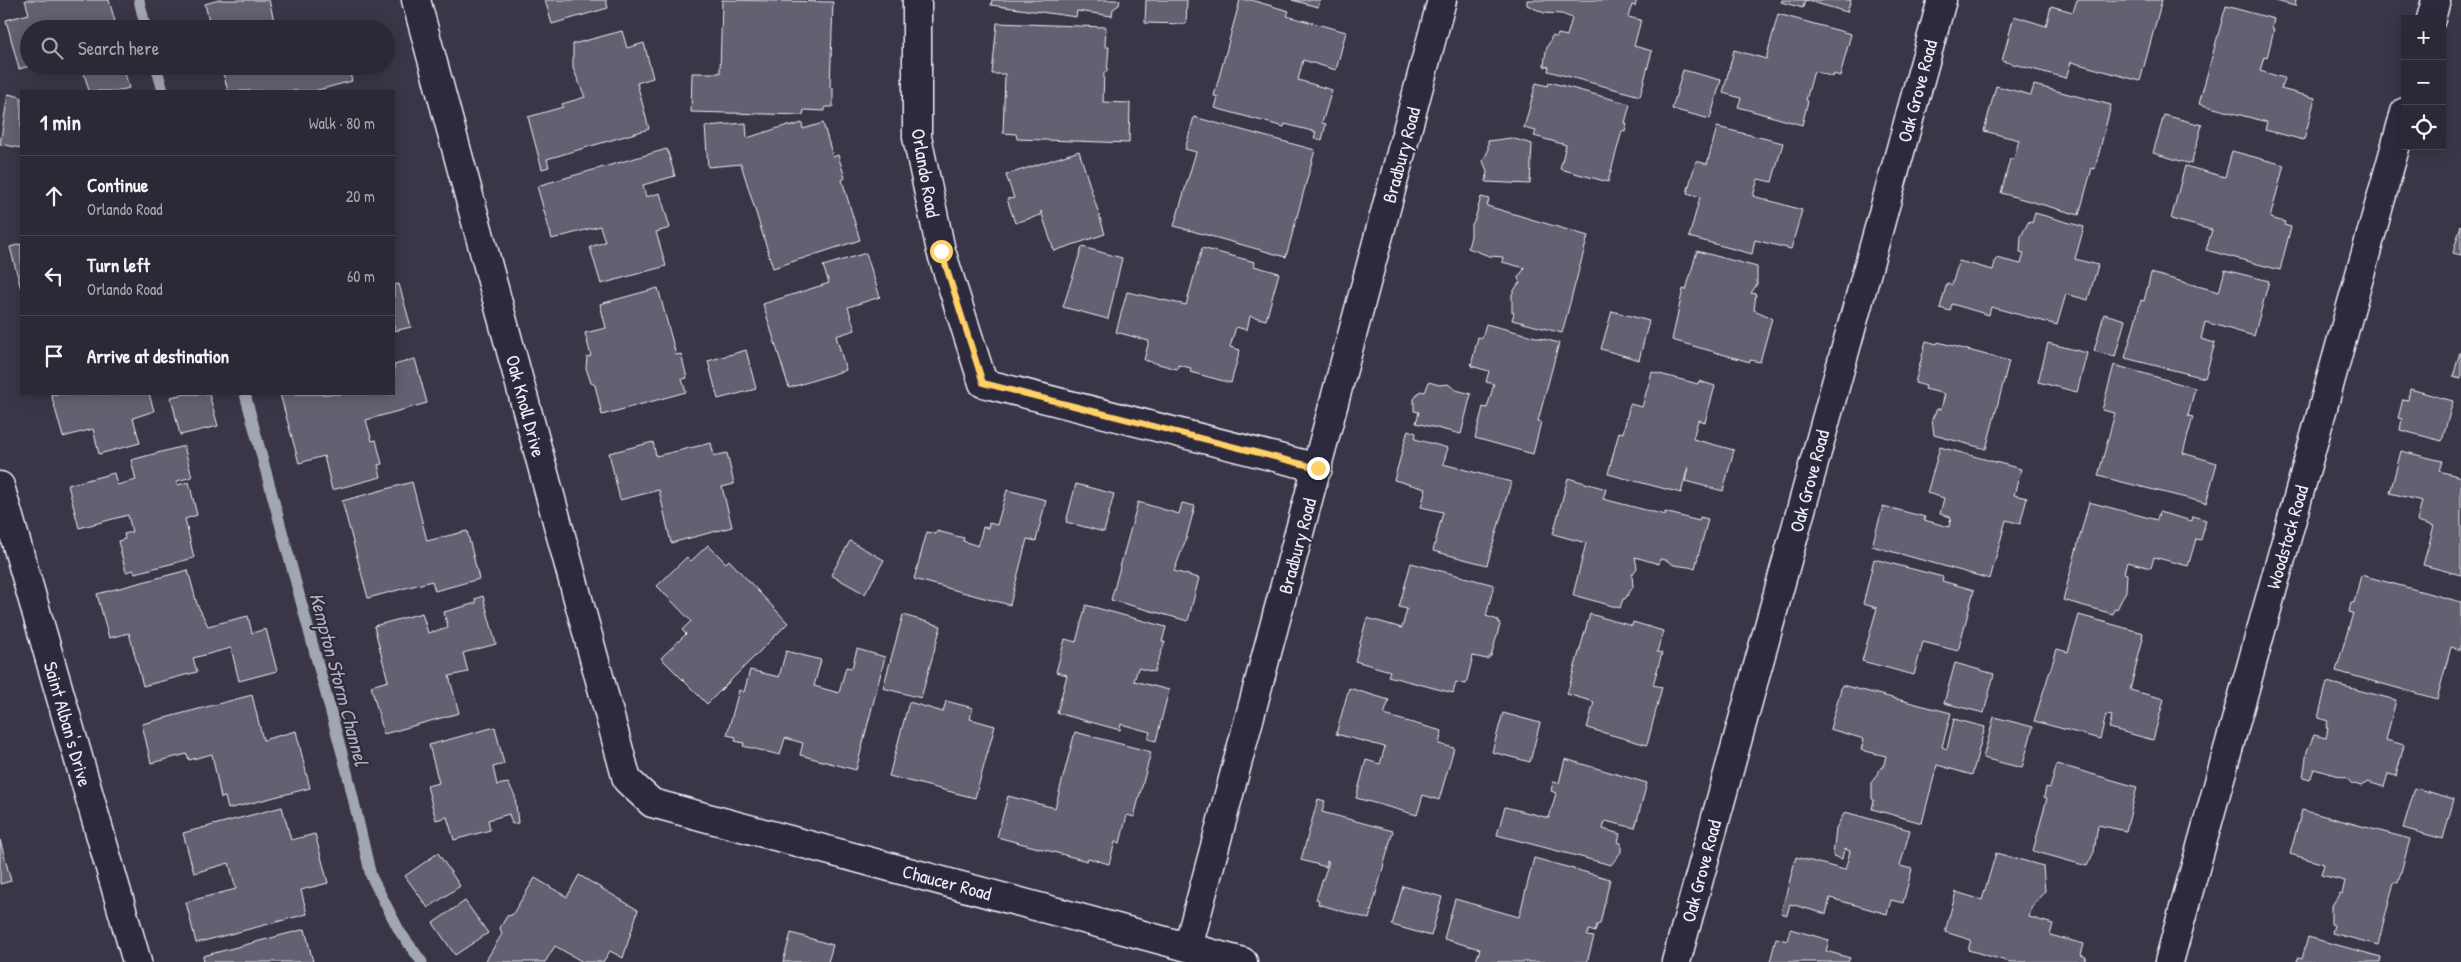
<!DOCTYPE html>
<html lang="en">
<head>
<meta charset="utf-8">
<style>
	body { margin:0; font-family:"Patrick Hand",sans-serif; background:#34303e; color:#f1f3f6 }
	.controls { position:absolute; right:15px; top:15px; display:grid; overflow:hidden; border-radius:0px; box-shadow:0 2px 12px #0003 }
	.controls button { width:45px; height:45px; display:grid; place-items:center; padding:0; border:0; border-bottom:1px solid #484451; background:#2c2836; color:#f1f3f6; font:25px sans-serif }
	.stop { position:absolute; width:15px; height:15px; margin:-11px; border:4px solid #ffd166; border-radius:50%; background:#fff }
	.stop.end { background:#ffd166; border-color:#fff; box-shadow:0 1px 5px #0008 }
	.list { margin:0; padding:0; list-style:none }
	h2 { display:flex; justify-content:space-between; align-items:center; height:65px; margin:0; padding:0 20px; font-size:21px }
	h2 small { font-size:16px; font-weight:400; color:#a6a6ad }
	.list li { display:grid; grid-template-columns:32px 1fr auto; gap:15px; align-items:center; box-sizing:border-box; height:80px; padding:0 20px; border-top:1px solid #484451 }
	.list b { display:block; font-size:19px; white-space:nowrap }
	.list p { margin:0; font-size:16px; white-space:nowrap; color:#a6a6ad }
	.list em { font-size:16px; font-style:normal; color:#a6a6ad }
	.icon { flex:none; width:28px; height:28px; fill:none; stroke:currentColor; stroke-width:2; stroke-linecap:round; stroke-linejoin:round }
	.map { position:relative; flex:none; width:2461px; height:962px; overflow:hidden }
	.search { position:absolute; background:#2c2836; box-shadow:0 2px 12px #0003; left:20px; top:20px; width:375px; height:55px; display:flex; align-items:center; gap:12px; box-sizing:border-box; padding:0 18px; border-radius:28px; color:#a6a6ad; font-size:19px }
	.panel { position:absolute; background:#2c2836; box-shadow:0 2px 12px #0003; left:20px; top:90px; width:375px; height:305px; border-radius:0px }
	.map>svg:first-child { display:block }
</style>
</head>
<body>
<div class="map">
<svg width="2461" height="962" viewBox="0 0 2461 962">
	<rect width="100%" height="100%" fill="#3a3648"/>
	<filter id="ink" filterUnits="userSpaceOnUse"><feTurbulence type="fractalNoise" baseFrequency=".02" numOctaves="2"/><feDisplacementMap in="SourceGraphic" scale="10" xChannelSelector="R" yChannelSelector="G"/><feConvolveMatrix kernelMatrix="1 2 1 2 8 2 1 2 1" color-interpolation-filters="sRGB"/></filter>
	<g filter="url(#ink)">
		<g fill="none" stroke-linecap="round" stroke-linejoin="round">
			<g stroke="#a2a6b1" stroke-width="11">
				<path d="M139,0L146,29"/>
				<path d="M156,66L163,91"/>
				<path d="M245,394L347,772L371,876L400,932L422,962"/>
			</g>
		</g>
		<g fill="#636171" stroke="#e8f1f8">
			<path d="M25,0H109L117,29H29L30,66L19,69L6,20L29,14Z"/>
			<path d="M219,0H269L276,29H211L205,4Z"/>
			<path d="M545,0H606L608,8L552,24Z"/>
			<path d="M722,0L833,2L830,88L833,87V107H825V111L804,110L803,115L691,112L692,73H720Z"/>
			<path d="M992,0H1120L1119,5L1113,9L1112,16L1077,11L1076,17L991,5Z"/>
			<path d="M1146,0H1187L1186,24L1145,23Z"/>
			<path d="M1240,0H1251L1289,11L1287,16L1346,32L1336,70L1303,60L1298,80L1332,90L1322,123L1326,124L1322,140L1314,138L1316,132L1285,124L1284,127L1215,108L1218,97L1214,96Z"/>
			<path d="M1292,0H1320L1318,7Z"/>
			<path d="M1527,0H1637L1635,6L1632,5L1628,17L1641,20L1634,46L1652,51L1640,96L1548,71L1549,67L1544,66L1546,50L1552,36L1557,37L1558,34L1567,36L1572,18L1562,14L1544,13L1527,5Z"/>
			<path d="M1782,0H1851L1847,12L1805,0L1803,8L1781,2Z"/>
			<path d="M2077,0H2162L2140,81L2071,62L2066,78L2002,61L2014,16L2046,26L2051,6L2073,12Z"/>
			<path d="M2272,0H2296L2295,6Z"/>
			<path d="M2226,6L2274,19L2272,28L2274,29L2267,58L2264,57L2260,71L2284,78L2281,89L2315,98L2304,140L2265,130L2267,122L2199,104Z"/>
			<path d="M1778,14L1851,34L1840,76L1834,74L1833,77L1814,71L1806,100L1808,101L1802,125L1738,107L1741,98L1723,93L1734,50L1766,59Z"/>
			<path d="M997,23L1106,27L1105,47H1109L1107,72H1104L1103,102L1130,103L1129,143L1017,139L1016,134L1003,133L1005,74H992Z"/>
			<path d="M622,31L627,48L644,43L653,78L637,83L649,129L547,159L549,167L542,169L528,117L563,107L562,104L585,97L573,68V44Z"/>
			<path d="M82,66H123L129,88L117,91H89Z"/>
			<path d="M221,66H348L352,81L314,91H228Z"/>
			<path d="M1683,70L1721,80L1710,119L1672,109Z"/>
			<path d="M1549,82L1630,104L1625,123H1627L1625,132L1622,131L1608,182L1560,169L1566,145L1534,136L1536,131L1524,128L1536,83L1548,86Z"/>
			<path d="M2034,85L2111,105L2095,169L2092,168L2079,215L2001,193L2010,159H2014L2019,140L1984,131L1996,86L2031,95Z"/>
			<path d="M8,94L21,97V148L0,144Z"/>
			<path d="M2164,115L2202,125L2191,164L2153,153Z"/>
			<path d="M1194,117L1315,150L1286,257L1174,226L1196,152L1185,149Z"/>
			<path d="M746,123L747,138L788,125L789,127L802,123L803,129L823,123L833,157L838,155L845,178L842,180L860,240L773,268L741,164L708,167L705,126Z"/>
			<path d="M1717,127L1783,143L1772,182L1758,179L1753,196L1802,210L1791,249L1755,240L1752,254L1689,237L1700,197L1687,193L1696,161L1707,164Z"/>
			<path d="M1511,138L1532,144L1530,184L1486,182L1487,171L1483,161L1488,151V141Z"/>
			<path d="M667,149L675,176L643,185L646,197L660,193L670,228L656,232L666,266L601,284L590,247L605,242L600,226L552,239L537,186Z"/>
			<path d="M1079,151L1105,234L1054,251L1041,211V215L1015,223L1007,199L1014,198L1006,175Z"/>
			<path d="M2232,151L2284,165L2270,218L2285,222L2284,225L2291,227L2280,270L2206,250L2212,230L2171,219L2185,166L2225,177Z"/>
			<path d="M1481,197L1489,199L1487,206L1588,236L1562,333L1512,320L1514,313L1512,312V294L1518,284H1520L1518,277L1525,268L1502,262L1503,257L1489,256L1468,248L1471,236V226L1475,219Z"/>
			<path d="M2035,213L2084,227L2075,259L2098,265L2088,300L2066,294L2057,325L1991,307L1989,315L1952,304L1950,311L1940,308L1947,283L1952,285L1959,261L1993,270L1996,258L2021,264L2024,253L2020,252L2021,236L2029,221L2032,223Z"/>
			<path d="M2461,225V255L2453,253Z"/>
			<path d="M21,244V289L10,247Z"/>
			<path d="M1082,247L1122,258L1108,319L1063,307Z"/>
			<path d="M1202,248L1255,262L1254,266L1279,273L1266,320L1250,316L1247,330L1236,327L1230,347L1240,350L1231,383L1190,372L1191,368L1178,365L1177,369L1144,360L1149,341L1116,332L1127,292L1186,305Z"/>
			<path d="M1697,251L1757,267V284L1751,293L1756,294L1754,310L1772,318L1760,362L1750,360V362L1672,340L1683,289L1686,290Z"/>
			<path d="M866,253L880,297L848,307L855,330L836,336L846,370L789,388L763,304L829,283L823,266Z"/>
			<path d="M2225,270L2269,281L2254,336L2205,322L2201,339L2215,343L2205,378L2125,358L2141,300L2144,301L2151,273L2219,292Z"/>
			<path d="M399,284L411,327L394,331V285Z"/>
			<path d="M658,288L676,355L681,354L687,378L682,379L686,392L602,415L595,385L591,383L586,368L587,357L591,356L585,333L606,328L600,304Z"/>
			<path d="M1612,311L1649,321L1639,360L1601,349Z"/>
			<path d="M2104,314L2125,320L2115,357L2094,351Z"/>
			<path d="M1486,324L1559,343L1538,421L1541,422L1533,454L1475,438L1483,407L1487,408L1494,384L1486,382L1489,371L1471,366L1478,337L1482,338Z"/>
			<path d="M1926,341L1937,344L1938,342L2009,361L1986,449L1934,435L1932,419L1937,409H1941L1945,394L1925,389L1926,386L1915,383Z"/>
			<path d="M2048,343L2087,353L2077,392L2038,382Z"/>
			<path d="M746,350L756,389L718,399L708,361Z"/>
			<path d="M2460,352H2461V379L2453,377Z"/>
			<path d="M415,359L427,403L366,420L372,441L376,440L382,464L378,465L381,477L332,490L324,456L299,463L280,394H394V365Z"/>
			<path d="M2114,365L2195,388L2188,416L2193,417L2183,453L2217,463L2206,503L2098,476L2115,413L2102,410Z"/>
			<path d="M1652,372L1698,384L1699,381L1715,386L1705,422L1698,420L1693,439L1734,450L1723,491L1685,481L1688,467L1681,493L1608,474L1619,432L1623,433L1630,404L1642,407Z"/>
			<path d="M1429,382L1439,385L1448,384L1456,390L1471,394L1461,434L1416,423L1419,412L1414,411V399L1420,391L1425,392Z"/>
			<path d="M2410,389L2453,401L2442,441L2400,430L2402,419L2398,418L2403,399L2408,400Z"/>
			<path d="M51,394H149L154,411L133,418L140,443L99,454L93,429L63,437Z"/>
			<path d="M184,394H209L218,426L180,435L171,397Z"/>
			<path d="M1408,430L1416,433L1415,439L1448,448L1443,464L1511,482L1487,565L1433,551L1443,512L1421,507L1426,489L1394,480Z"/>
			<path d="M653,442L656,456L711,443L714,456L727,453L734,484L722,487L732,527L671,543L659,490L620,500L609,453Z"/>
			<path d="M184,446L192,477L177,481L178,485L189,482L197,515L185,519L194,558L135,573L134,570L126,572L118,541L125,539L124,534L132,532L128,515L79,528L68,485L114,473L117,485L136,480L131,460Z"/>
			<path d="M1940,447L2021,469L2014,495L2027,498L2020,524L2006,520L1990,579L1872,546L1883,506L1925,517L1924,520L1949,527L1951,517L1940,514L1944,498L1927,493Z"/>
			<path d="M2401,451L2442,461L2439,471L2461,477V575L2423,565L2434,526L2417,521L2422,501L2390,493Z"/>
			<path d="M1568,478L1606,489L1603,499L1665,515V512L1699,521L1700,517L1708,519L1695,568L1674,565L1666,560L1660,559L1659,564L1635,557L1637,568L1632,575L1633,587L1625,599H1623L1620,608L1573,595L1586,543L1553,534Z"/>
			<path d="M412,482L427,541L467,531L479,579L435,591L432,581L368,598L342,501Z"/>
			<path d="M1076,484L1114,494L1104,532L1066,522Z"/>
			<path d="M1007,490L1046,500L1036,541L1027,539L1010,605L914,579L927,532L936,534L937,531L964,538L963,541L978,546L983,527L988,528L989,523L997,525Z"/>
			<path d="M1138,502L1179,514L1182,503L1195,506L1186,539L1174,571L1199,578L1188,621L1111,600Z"/>
			<path d="M2089,502L2157,520L2159,512L2192,521L2193,516L2206,520L2201,540L2196,539L2188,566L2154,557L2151,568L2127,562L2124,573L2127,574L2126,591L2117,609H2114L2113,614L2063,600Z"/>
			<path d="M850,541L884,560L865,594L831,575Z"/>
			<path d="M708,545L726,563L729,560L788,623L707,704L661,658L686,634L682,630L691,621L657,586L687,557L691,561Z"/>
			<path d="M1874,559L1943,577L1942,581L1974,590L1958,651L1923,642L1914,675L1862,661L1877,608L1863,604Z"/>
			<path d="M1411,563L1494,585L1486,616L1498,620L1500,625L1491,656L1487,659L1473,656L1466,684L1456,682L1453,693L1388,676L1390,671L1355,661L1367,618L1402,628L1407,609L1399,607Z"/>
			<path d="M188,570L197,604L208,626L248,616L252,633L266,629L277,671L239,681L231,648L193,658L197,672L143,686L129,633L109,638L97,594Z"/>
			<path d="M2361,575L2461,602V650L2451,647L2437,699L2336,671L2353,613L2349,612L2351,602L2354,603Z"/>
			<path d="M483,596L496,644L463,653L468,672L449,676L459,713L384,734L371,686L388,681L374,626L422,613L428,633L448,628L444,612L476,603L475,599Z"/>
			<path d="M1086,605L1166,627L1162,642H1165L1154,672L1138,668L1134,681L1169,690L1156,741L1148,739L1150,732L1121,724L1120,730L1057,713L1067,675L1056,672L1065,639L1076,642Z"/>
			<path d="M1590,614L1632,626L1633,622L1663,631L1657,652L1662,653L1653,685L1662,687L1647,745L1587,728L1594,702L1567,694Z"/>
			<path d="M903,615L941,626L921,698L883,688Z"/>
			<path d="M2079,615L2143,633L2142,638H2143L2130,690L2164,699L2153,740L2109,728L2112,716L2106,715L2100,739L2034,721L2057,649L2068,652Z"/>
			<path d="M857,649L885,657L856,770L800,755L803,743L785,738L780,755L743,746L744,743L735,741L736,737L727,735L739,690L744,692L750,670L779,677L786,651L821,660L814,686L839,693L846,667L852,668Z"/>
			<path d="M1955,663L1994,674L1984,713L1944,703Z"/>
			<path d="M2327,682L2396,700L2386,740L2404,745L2396,776L2388,774L2384,787L2368,782L2361,786L2351,783L2347,778L2314,769L2310,780L2303,778L2307,751L2314,735L2326,738L2328,728H2326L2328,721L2318,718Z"/>
			<path d="M1842,685L1951,713L1942,747L1947,749L1954,719L1985,727L1972,775L1937,765L1922,823L1872,809L1874,800L1872,799V782L1881,768H1883L1886,756L1861,750L1864,739L1830,729Z"/>
			<path d="M1349,688L1389,700L1384,715L1442,731L1439,744L1454,748L1439,800L1423,795L1417,815L1356,798L1366,760L1380,764L1385,747L1336,734Z"/>
			<path d="M252,695L263,740L296,731L310,788L228,809L225,797L221,798L212,754L189,760L187,754L151,763L142,724Z"/>
			<path d="M946,701L973,708L970,719L995,726L975,798L889,776L909,702L943,712Z"/>
			<path d="M1503,713L1540,723L1530,762L1492,752Z"/>
			<path d="M1994,717L2033,727L2022,768L1983,758Z"/>
			<path d="M495,727L504,764L493,767L497,785L508,783L515,796L518,823L512,824L509,814L488,820L490,830L454,840L447,817L436,820L427,786L439,783L429,745Z"/>
			<path d="M1075,732L1151,752L1134,817L1127,815L1120,843L1115,842L1109,864L1088,858L1087,861L997,837L1008,796L1055,808Z"/>
			<path d="M1565,759L1647,783L1635,828L1605,821L1603,829L1620,834L1618,842L1621,843V852L1611,865L1497,835L1505,807L1549,818L1556,793L1551,791L1553,782L1559,783Z"/>
			<path d="M2057,764L2137,787L2126,831L2098,825L2094,852L2087,866L2033,851L2047,798L2044,797L2046,787L2050,788Z"/>
			<path d="M2415,788L2454,799L2443,839L2403,828Z"/>
			<path d="M1318,799L1325,801L1322,812L1393,831L1369,919L1318,904L1319,900L1316,899L1329,862L1327,861L1326,867L1301,860Z"/>
			<path d="M282,807L291,840L315,834L328,883L301,890L307,914L196,943L186,902L236,889L229,863L194,873L183,833Z"/>
			<path d="M2302,810L2410,839L2398,883L2394,882L2378,945L2332,933L2334,925L2331,924V907L2340,893L2342,894L2345,881L2321,875L2324,864L2290,854Z"/>
			<path d="M1845,812L1910,830L1900,866L1912,869L1903,903L1891,900L1887,914L1830,898L1826,914L1790,904L1787,915L1781,913L1796,857L1845,870L1850,851L1844,849L1842,859L1833,856L1836,828Z"/>
			<path d="M0,840L11,881L0,884Z"/>
			<path d="M438,853L460,886L428,908L405,876Z"/>
			<path d="M1996,853L2043,866L2045,891L2032,906L2029,917L2053,924L2050,935L2084,944L2081,955L2086,957L2084,962H2010L1968,950L1971,940L1945,932L1956,892L1982,900Z"/>
			<path d="M1534,858L1610,879L1600,924L1597,925L1595,932L1589,930L1587,936L1594,937L1587,962H1480L1476,961L1480,949L1444,939L1455,899L1519,917Z"/>
			<path d="M579,875L638,910L623,958L610,951L603,962H583L555,946L545,962H485L502,934L500,928L507,916L512,915L535,878L567,897Z"/>
			<path d="M1403,886L1442,897L1431,936L1392,925Z"/>
			<path d="M465,901L488,933L455,955L433,923Z"/>
			<path d="M305,929L313,962H204L203,956Z"/>
			<path d="M1790,929L1829,940L1826,951L1850,958L1848,962H1770L1776,938L1787,941Z"/>
			<path d="M791,933L833,945L828,962H783Z"/>
			<path d="M2308,937L2381,957L2380,962H2297L2298,958L2302,959Z"/>
		</g>
		<g fill="none" stroke-linecap="round" stroke-linejoin="round">
			<defs>
				<g id="minor">
					<path d="M416,0L627,780L652,803L1243,962"/>
					<path d="M917,0V137L941,251L983,383L1318,468"/>
					<path d="M2431,19L2436,0"/>
					<path d="M0,486L137,962"/>
					<path d="M1188,947L1442,0"/>
					<path d="M1676,962L1942,0"/>
					<path d="M2169,962L2405,112"/>
				</g>
			</defs>
			<use href="#minor" stroke="#e8f1f8" stroke-width="31"/>
			<use href="#minor" stroke="#2f2a3d" stroke-width="28"/>
		</g>
	</g>
	<g fill="none" stroke-linecap="round" stroke-linejoin="round" filter="url(#ink)">
		<path stroke="#ffd166" stroke-width="6" d="M941,251L983,383L1318,468"/>
	</g>
	<g text-anchor="middle" stroke-width="4" stroke-linejoin="round" paint-order="stroke">
		<g font-size="19" fill="#e8f1f8" stroke="#2f2a3d">
			<text transform="translate(1917 91) rotate(-75)" y="7">Oak Grove Road</text>
			<text transform="translate(1401 155) rotate(-75)" y="7">Bradbury Road</text>
			<text transform="translate(926 173) rotate(80)" y="7">Orlando Road</text>
			<text transform="translate(526 406) rotate(75)" y="7">Oak Knoll Drive</text>
			<text transform="translate(1809 481) rotate(-75)" y="7">Oak Grove Road</text>
			<text transform="translate(2287 537) rotate(-74)" y="7">Woodstock Road</text>
			<text transform="translate(1297 546) rotate(-75)" y="7">Bradbury Road</text>
			<text transform="translate(68 724) rotate(74)" y="7">Saint Alban's Drive</text>
			<text transform="translate(1701 871) rotate(-75)" y="7">Oak Grove Road</text>
			<text transform="translate(947 882) rotate(15)" y="7">Chaucer Road</text>
		</g>
		<g font-size="20" font-style="italic" fill="#aeb2bd" stroke="#2f2a3d">
			<text transform="translate(339 679) rotate(75)" y="7">Kempton Storm Channel</text>
		</g>
	</g>
</svg>
<div class="controls">
<button>+</button>
<button>−</button>
<button><svg class="icon" aria-label="locate" viewBox="0 0 24 24"><circle cx="12" cy="12" r="6"/><path d="M12 2v4M12 18v4M2 12h4M18 12h4"/></svg></button>
</div>
<div class="stop" style="left:941px;top:251px"></div>
<div class="stop end" style="left:1318px;top:468px"></div>
<div class="search"><svg class="icon" aria-label="search" viewBox="0 0 24 24"><circle cx="10" cy="10" r="6"/><path d="M15 15l6 6"/></svg>Search here</div>
<section class="panel">
<h2>1 min<small>Walk · 80 m</small></h2>
<ul class="list">
<li><svg class="icon" aria-label="ahead" viewBox="0 0 24 24"><path d="M12 20V5M6 11l6-6 6 6"/></svg><div><b>Continue</b><p>Orlando Road</p></div><em>20 m</em></li>
<li><svg class="icon" aria-label="left" viewBox="0 0 24 24"><path d="M17 20v-9H6M10 6l-5 5 5 5"/></svg><div><b>Turn left</b><p>Orlando Road</p></div><em>60 m</em></li>
<li><svg class="icon" aria-label="arrive" viewBox="0 0 24 24"><path d="M6 21V4h12l-3 4 3 4H6"/></svg><div><b>Arrive at destination</b></div></li>
</ul>
</section>
</div>
</body>
</html>
